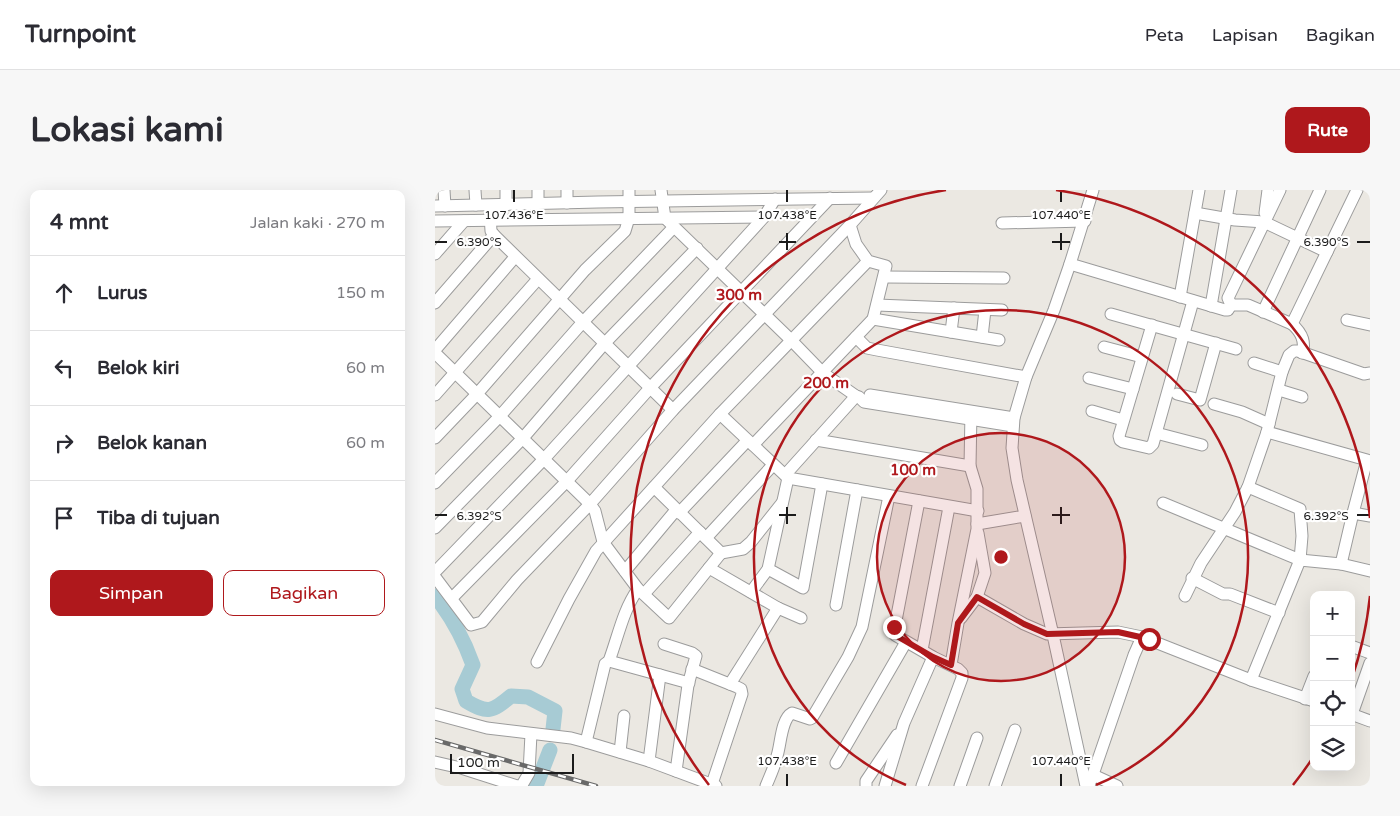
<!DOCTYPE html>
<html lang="id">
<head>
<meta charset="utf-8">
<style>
	body { margin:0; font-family:"Varela Round",sans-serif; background:#f7f7f7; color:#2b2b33 }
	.controls { position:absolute; right:15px; bottom:15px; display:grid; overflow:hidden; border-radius:10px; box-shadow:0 5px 20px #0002 }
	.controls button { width:45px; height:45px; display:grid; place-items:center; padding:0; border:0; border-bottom:1px solid #e1e1e2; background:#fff; color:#2b2b33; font:25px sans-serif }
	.scale { position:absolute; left:15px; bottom:12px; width:124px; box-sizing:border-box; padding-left:5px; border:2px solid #1b1b1b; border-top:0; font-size:14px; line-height:18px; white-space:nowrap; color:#1b1b1b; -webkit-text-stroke:4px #fff; paint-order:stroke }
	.stop { position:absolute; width:15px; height:15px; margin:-11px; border:4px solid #af181c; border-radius:50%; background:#fff }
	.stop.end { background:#af181c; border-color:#fff; box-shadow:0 1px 5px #0008 }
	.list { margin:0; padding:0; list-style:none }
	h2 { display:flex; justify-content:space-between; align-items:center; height:65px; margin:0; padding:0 20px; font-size:21px }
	h2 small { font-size:16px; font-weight:400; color:#7c7c81 }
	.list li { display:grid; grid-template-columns:32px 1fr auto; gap:15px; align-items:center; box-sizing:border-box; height:75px; padding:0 20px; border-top:1px solid #e1e1e2 }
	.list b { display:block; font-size:19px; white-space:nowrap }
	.list em { font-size:16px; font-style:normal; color:#7c7c81 }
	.actions { display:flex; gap:10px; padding:15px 20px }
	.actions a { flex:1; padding:11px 0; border:1px solid #af181c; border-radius:10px; text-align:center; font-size:18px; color:#af181c }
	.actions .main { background:#af181c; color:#fff }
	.icon { flex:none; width:28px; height:28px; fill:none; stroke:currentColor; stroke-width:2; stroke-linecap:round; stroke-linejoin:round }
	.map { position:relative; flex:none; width:935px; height:596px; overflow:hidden; border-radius:10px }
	header { display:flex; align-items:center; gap:30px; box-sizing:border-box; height:70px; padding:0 25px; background:#fff; border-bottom:1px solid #e1e1e2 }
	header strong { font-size:24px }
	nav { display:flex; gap:28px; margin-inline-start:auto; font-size:18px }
	.intro { display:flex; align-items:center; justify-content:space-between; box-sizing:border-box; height:120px; padding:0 30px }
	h1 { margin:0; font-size:35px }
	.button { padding:12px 22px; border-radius:10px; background:#af181c; color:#fff; font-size:18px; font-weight:700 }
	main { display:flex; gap:30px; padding:0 30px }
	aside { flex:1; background:#fff; border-radius:10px; box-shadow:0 5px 20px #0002 }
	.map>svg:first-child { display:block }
</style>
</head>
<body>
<header>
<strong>Turnpoint</strong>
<nav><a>Peta</a><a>Lapisan</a><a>Bagikan</a></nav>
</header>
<div class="intro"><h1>Lokasi kami</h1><a class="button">Rute</a></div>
<main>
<aside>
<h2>4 mnt<small>Jalan kaki · 270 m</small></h2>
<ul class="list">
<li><svg class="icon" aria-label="ahead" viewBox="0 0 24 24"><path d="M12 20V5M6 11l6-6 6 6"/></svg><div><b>Lurus</b></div><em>150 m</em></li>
<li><svg class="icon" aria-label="left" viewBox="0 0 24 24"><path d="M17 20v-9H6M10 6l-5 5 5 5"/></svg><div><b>Belok kiri</b></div><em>60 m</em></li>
<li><svg class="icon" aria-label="right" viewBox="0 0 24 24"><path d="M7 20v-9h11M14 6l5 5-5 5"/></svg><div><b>Belok kanan</b></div><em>60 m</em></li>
<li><svg class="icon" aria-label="arrive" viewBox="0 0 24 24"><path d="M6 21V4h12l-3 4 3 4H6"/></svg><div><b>Tiba di tujuan</b></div></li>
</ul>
<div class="actions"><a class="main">Simpan</a><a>Bagikan</a></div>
</aside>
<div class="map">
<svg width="935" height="596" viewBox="0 0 935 596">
	<rect width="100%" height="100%" fill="#ebe8e2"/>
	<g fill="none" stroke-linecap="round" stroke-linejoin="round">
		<g stroke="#a7cbd4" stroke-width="15">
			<path d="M0,406C17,427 29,450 38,475L27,499L31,511C53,524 57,522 76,506L93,507L120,521L118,539"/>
			<path d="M101,596L115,560"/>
		</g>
		<defs>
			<g id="minor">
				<path d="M9,0L10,16"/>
				<path d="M40,0L41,15"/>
				<path d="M71,0V15"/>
				<path d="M103,0V13"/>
				<path d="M132,0V13"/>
				<path d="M226,0L230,28L356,150L388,183L421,206L424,207L429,212L578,236"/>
				<path d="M0,16L163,12L438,8"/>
				<path d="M760,23L800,30L829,32L892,62"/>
				<path d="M830,23L833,0"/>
				<path d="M55,24L56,41L59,45L238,220"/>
				<path d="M0,31L329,27"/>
				<path d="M567,33L650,31"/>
				<path d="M0,64L29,31"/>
				<path d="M635,74L790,120H793L796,115L793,108L845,0"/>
				<path d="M450,87L569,88"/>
				<path d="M745,107L764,0"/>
				<path d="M0,113L59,45"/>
				<path d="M442,115L567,120"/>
				<path d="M796,115H813L857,134L922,0"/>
				<path d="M776,116L796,0"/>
				<path d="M828,122L885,0"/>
				<path d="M676,124L801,159"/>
				<path d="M438,129L564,150"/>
				<path d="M912,130L935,135"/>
				<path d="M857,134C866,142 871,152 867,163"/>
				<path d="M717,135L684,246L685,250L688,252L714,258L718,254L758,111"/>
				<path d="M516,142L519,118"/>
				<path d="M421,147L432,158L442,160L591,187"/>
				<path d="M547,147L550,120"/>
				<path d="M669,157L707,167"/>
				<path d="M0,160L80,67"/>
				<path d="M0,163L155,314L160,321L168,352L203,399L234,428L286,363"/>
				<path d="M819,173L847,182"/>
				<path d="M654,188L698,199"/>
				<path d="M844,200L867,207"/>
				<path d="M742,204L765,210L781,153"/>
				<path d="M0,205L103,89"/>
				<path d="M435,205L579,228"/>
				<path d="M779,214L807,222L834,234"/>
				<path d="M657,221L688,230"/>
				<path d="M285,224L353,288L543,321"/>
				<path d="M832,242L932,270L918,323"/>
				<path d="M721,243L767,255"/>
				<path d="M0,248L42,204L150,80L190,41L194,28V0"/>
				<path d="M381,250L535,276"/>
				<path d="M318,255L438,129L451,76L433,71L421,54L415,35"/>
				<path d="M350,285L421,206"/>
				<path d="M0,293L65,226L147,133L239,37"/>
				<path d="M219,297L286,363L308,359L316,352L347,313"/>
				<path d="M484,311L459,441L460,445L498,467L523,479L527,483V488L487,596"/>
				<path d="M728,313L865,370L867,346L865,319L813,297"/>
				<path d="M244,323L312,251"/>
				<path d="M542,334L590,326"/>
				<path d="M0,338L88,248L169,154L262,58"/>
				<path d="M271,348L338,275"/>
				<path d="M906,374L935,381"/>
				<path d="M274,378L343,418L366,428"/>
				<path d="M333,379L368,398L387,294"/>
				<path d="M190,381L241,320"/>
				<path d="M0,382L109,269L329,27L340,9"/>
				<path d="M0,387L36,435L47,432L82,390L155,314L238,220L415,35L446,0"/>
				<path d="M757,388L788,404H795L844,423"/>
				<path d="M316,402L333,379L353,288"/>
				<path d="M209,404L265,342"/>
				<path d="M750,406L766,373L800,322L813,297L832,242L847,182L854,165L859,161H863L929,184L935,183"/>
				<path d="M542,407L589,434L612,444L683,442L707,447"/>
				<path d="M17,408L132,291L215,198L395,8"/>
				<path d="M401,415L422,300"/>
				<path d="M526,428L542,407L550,383L543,343"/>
				<path d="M229,454L257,463L261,466L253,495L241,581"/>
				<path d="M916,456L935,463"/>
				<path d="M487,460L514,317"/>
				<path d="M174,471L225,485L214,571"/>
				<path d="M102,472L134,409L161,361L285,224L433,71"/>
				<path d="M516,475L523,433L542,339V299L535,276L536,222"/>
				<path d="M257,479L302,497L306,499L307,504L277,594"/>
				<path d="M225,485L254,493"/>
				<path d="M816,490L865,370L906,374L918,323L935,326"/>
				<path d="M295,494L343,418"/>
				<path d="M870,509L879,486"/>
				<path d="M0,524L52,538L136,548L151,552L214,571L281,596"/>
				<path d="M916,524L935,531"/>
				<path d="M917,524L935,473"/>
				<path d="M151,552L170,474L174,471C183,447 188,420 203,399"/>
				<path d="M185,562L189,526"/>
				<path d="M0,572L26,578L82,596"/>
				<path d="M401,573L471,452"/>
				<path d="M658,585L682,596"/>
				<path d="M83,596L87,595L94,583L96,544"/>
				<path d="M331,596C335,586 340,576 342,566C346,554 346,529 357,523L375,529L377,528L413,467L427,437L454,306"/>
				<path d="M431,596V591L462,545"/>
				<path d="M450,596L469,533L498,467"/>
				<path d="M525,596L542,548"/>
				<path d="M560,596L580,540"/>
				<path d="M651,596L618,445L582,290L577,258L579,228L591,187L619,120L635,74L658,0"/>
				<path d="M654,596L699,465L707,447L816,490L879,511"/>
			</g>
		</defs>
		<use href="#minor" stroke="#9c9c9c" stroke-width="13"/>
		<use href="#minor" stroke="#fff" stroke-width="11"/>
		<defs>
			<path id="rail" d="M0,550L161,596"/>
		</defs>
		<use href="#rail" stroke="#696969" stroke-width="4.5"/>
		<use href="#rail" stroke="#fff" stroke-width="2.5" stroke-dasharray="8" stroke-linecap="butt"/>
	</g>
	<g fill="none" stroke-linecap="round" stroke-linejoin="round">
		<path stroke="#af181c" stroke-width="6" d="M459,437L460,445L498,467L516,475L523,433L542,407L589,434L612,444L683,442L714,449"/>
	</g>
	<path fill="none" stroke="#1b1b1b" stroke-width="2" d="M79,0V12M352,0V12M626,0V12M352,43V60M626,43V60M0,52H12M344,52H361M617,52H635M922,52H935M352,317V334M626,317V334M0,325H12M344,325H361M617,325H635M922,325H935M352,584V596M626,584V596"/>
	<circle cx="566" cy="367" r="124" fill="#af181c" fill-opacity=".12"/>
	<g fill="none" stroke="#af181c" stroke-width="2.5">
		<circle cx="566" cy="367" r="124"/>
		<path d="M471 595A247 247 0 1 1 661 595"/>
		<path d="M935 406A371 371 0 0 1 917 488M877 569A371 371 0 0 1 858 595M274 595A371 371 0 0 1 511 0M621 0A371 371 0 0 1 935 328"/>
	</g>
	<g font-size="12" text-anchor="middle" fill="#1b1b1b" stroke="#fff" stroke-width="4.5" stroke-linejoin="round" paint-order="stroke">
		<text x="79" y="29">107.436°E</text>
		<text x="352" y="29">107.438°E</text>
		<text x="626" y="29">107.440°E</text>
		<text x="44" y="56">6.390°S</text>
		<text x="891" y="56">6.390°S</text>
		<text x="44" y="330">6.392°S</text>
		<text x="891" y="330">6.392°S</text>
		<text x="352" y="575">107.438°E</text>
		<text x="626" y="575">107.440°E</text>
	</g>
	<circle cx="566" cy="367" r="8" fill="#af181c" stroke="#fff" stroke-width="2.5"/>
	<g font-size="15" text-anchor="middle" font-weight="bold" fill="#af181c" stroke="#fff" stroke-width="4.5" stroke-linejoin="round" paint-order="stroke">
		<text x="304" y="110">300 m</text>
		<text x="391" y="198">200 m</text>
		<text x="478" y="285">100 m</text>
	</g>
</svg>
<div class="controls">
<button>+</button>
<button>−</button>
<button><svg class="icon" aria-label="locate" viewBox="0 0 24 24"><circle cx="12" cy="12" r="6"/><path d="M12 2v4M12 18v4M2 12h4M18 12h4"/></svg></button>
<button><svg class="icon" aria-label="layers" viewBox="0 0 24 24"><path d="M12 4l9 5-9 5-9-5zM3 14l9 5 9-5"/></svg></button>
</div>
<div class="scale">100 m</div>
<div class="stop" style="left:714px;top:449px"></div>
<div class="stop end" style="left:459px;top:437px"></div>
</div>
</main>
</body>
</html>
